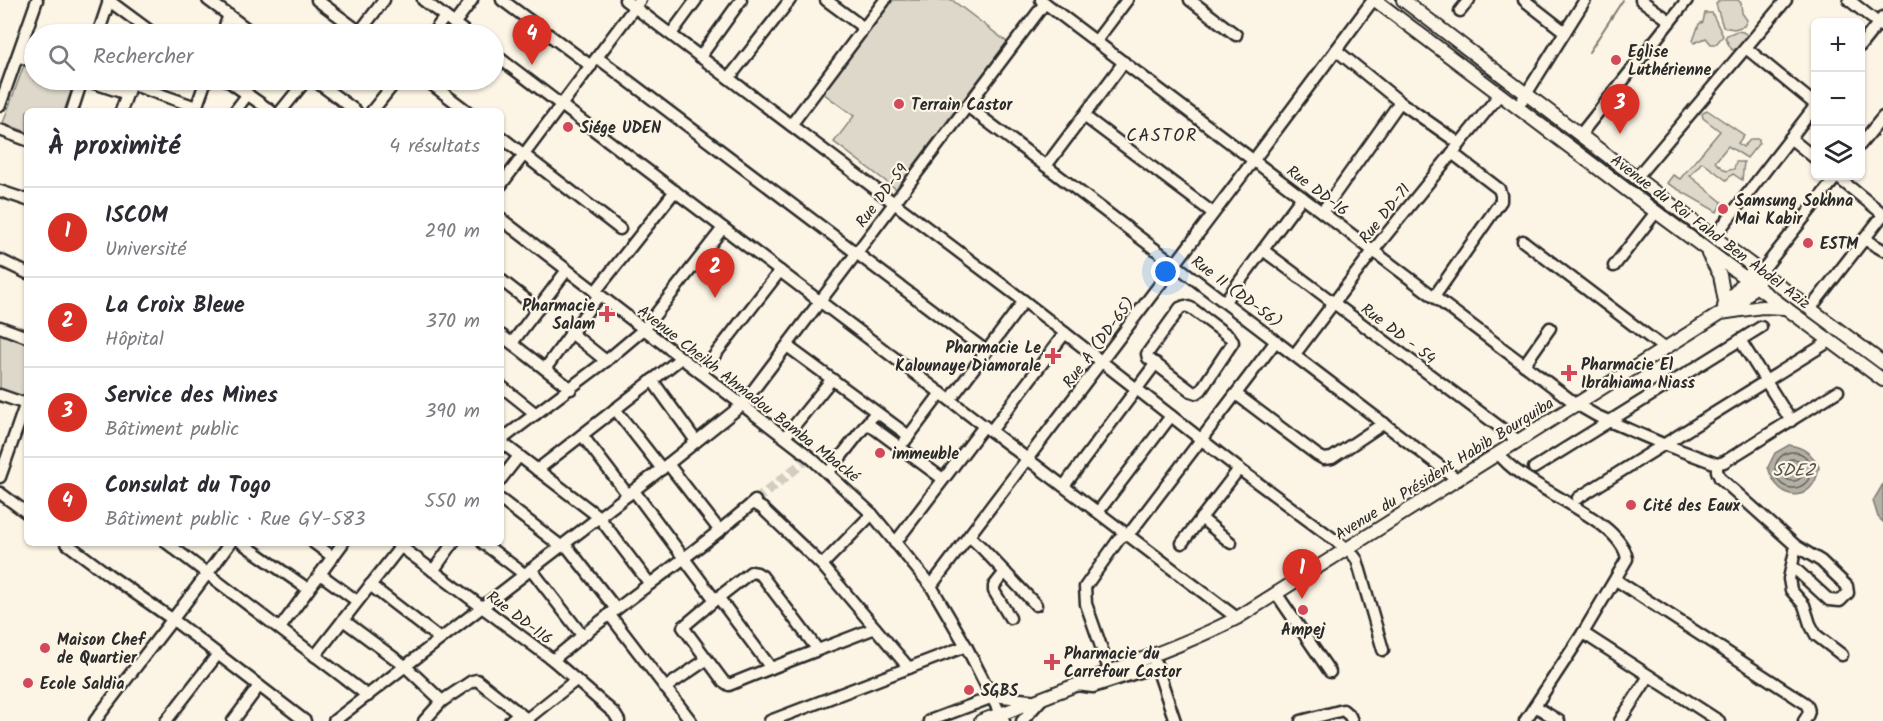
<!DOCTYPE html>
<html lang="fr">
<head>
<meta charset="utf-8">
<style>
	body { margin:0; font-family:Kalam,sans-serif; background:#f2f2f3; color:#2b2b33 }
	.controls { position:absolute; right:18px; top:18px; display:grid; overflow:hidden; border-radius:9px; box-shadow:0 2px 4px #0004 }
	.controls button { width:54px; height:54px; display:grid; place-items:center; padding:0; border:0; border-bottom:2px solid #e1e1e2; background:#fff; color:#2b2b33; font:30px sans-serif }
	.you { position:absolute; left:1166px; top:272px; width:21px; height:21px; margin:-15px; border:4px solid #fff; border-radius:50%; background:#1a73e8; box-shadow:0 0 0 9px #1a73e833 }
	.badge { display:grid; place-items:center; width:39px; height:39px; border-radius:50%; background:#d93025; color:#fff; font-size:20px; font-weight:700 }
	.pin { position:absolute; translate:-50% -50px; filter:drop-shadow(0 2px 3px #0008) }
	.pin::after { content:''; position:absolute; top:32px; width:21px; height:18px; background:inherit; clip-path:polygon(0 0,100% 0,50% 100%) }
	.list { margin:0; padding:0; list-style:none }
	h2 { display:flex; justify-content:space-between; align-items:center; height:78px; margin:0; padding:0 24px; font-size:26px }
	h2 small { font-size:20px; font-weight:400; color:#7c7c81 }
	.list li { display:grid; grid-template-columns:39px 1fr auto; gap:18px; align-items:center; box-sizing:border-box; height:90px; padding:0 24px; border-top:2px solid #e1e1e2 }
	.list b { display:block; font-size:22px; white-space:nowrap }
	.list p { margin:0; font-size:20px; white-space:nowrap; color:#7c7c81 }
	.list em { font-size:20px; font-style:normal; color:#7c7c81 }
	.icon { flex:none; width:33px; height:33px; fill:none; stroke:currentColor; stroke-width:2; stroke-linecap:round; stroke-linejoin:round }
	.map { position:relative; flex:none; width:1883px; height:721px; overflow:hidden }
	.search { position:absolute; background:#fff; box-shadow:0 2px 4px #0004; left:24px; top:24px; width:480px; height:66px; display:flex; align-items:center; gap:15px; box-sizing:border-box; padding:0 21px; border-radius:33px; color:#7c7c81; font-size:22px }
	.panel { position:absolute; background:#fff; box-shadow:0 2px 4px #0004; left:24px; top:108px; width:480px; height:438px; border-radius:9px }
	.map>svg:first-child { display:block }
</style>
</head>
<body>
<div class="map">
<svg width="1883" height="721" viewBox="0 0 1883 721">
	<rect width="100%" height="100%" fill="#fcf5e5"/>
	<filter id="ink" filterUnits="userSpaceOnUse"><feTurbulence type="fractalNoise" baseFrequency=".0167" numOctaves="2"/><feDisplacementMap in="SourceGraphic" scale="12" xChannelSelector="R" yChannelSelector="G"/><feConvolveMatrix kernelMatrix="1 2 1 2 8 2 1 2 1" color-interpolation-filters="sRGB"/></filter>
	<g filter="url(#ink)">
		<g fill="#ded8ca" stroke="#84827a" stroke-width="1.5">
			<path d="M893,0H952L1007,42L896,189L834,142L854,116L823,93Z"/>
			<path d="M1720,0H1738L1741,3L1742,13L1747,20L1744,26L1734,29L1723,27L1716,4Z"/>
			<path d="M1705,13H1712L1723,36L1716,44H1711L1706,38L1694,43L1693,41L1699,24L1703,22Z"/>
			<path d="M1737,31L1743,32L1747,35C1745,43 1739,49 1732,50L1725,38L1727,35Z"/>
			<path d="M24,65L34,69V80H64L74,83L64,111H27V132L3,123Z"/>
			<path d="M1707,110L1744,135L1738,143L1743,147L1751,139H1759V143L1747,158L1728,146L1715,162L1726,171L1734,169L1736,162H1744L1742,180L1733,174L1726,180L1702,162L1690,176L1722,202L1717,212L1667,183L1673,175L1680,179L1720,131L1703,118L1702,114Z"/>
			<path d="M0,333L27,343V389L23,400L0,392Z"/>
		</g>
		<g fill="#b4b0a5" stroke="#7d7b74" stroke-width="1.5">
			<path d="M1789,445C1803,447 1813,454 1819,467C1814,504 1778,504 1768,467L1775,453Z"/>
			<path d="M1883,484V522L1878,517L1873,501Z"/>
		</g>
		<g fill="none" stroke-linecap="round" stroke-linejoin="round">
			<g stroke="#62605c" stroke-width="1.5">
				<circle cx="1793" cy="470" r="18"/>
				<circle cx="1793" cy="470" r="11"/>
			</g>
			<path stroke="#7d7b74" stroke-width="2" d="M1589,52L1623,0"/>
			<path stroke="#d2cdc0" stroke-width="10" stroke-dasharray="10 5" stroke-linecap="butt" d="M755,501L810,457"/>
			<defs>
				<g id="minor">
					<path d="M108,0L154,34"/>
					<path d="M208,0L254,34"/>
					<path d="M317,0L360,32"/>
					<path d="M423,0L468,34"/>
					<path d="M502,0L591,66"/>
					<path d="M625,0L1024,301L1239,469L1351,552L1357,560L1383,650"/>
					<path d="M826,0L864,28"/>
					<path d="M1041,0L1576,404L1597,416L1663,444L1717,464L1724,462L1838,391"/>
					<path d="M1190,0L1236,35"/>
					<path d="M1524,0L1565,32"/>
					<path d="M1641,0L1670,21"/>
					<path d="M1849,0L1883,27"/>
					<path d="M1460,11L1469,0"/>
					<path d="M454,24L472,0"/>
					<path d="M98,34L109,1"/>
					<path d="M222,34L229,15"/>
					<path d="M358,34L384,0"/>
					<path d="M432,34L445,17"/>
					<path d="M671,34L696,0"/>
					<path d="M1096,41L1127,0"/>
					<path d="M1860,46L1883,17"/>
					<path d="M1336,50L1400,102L1460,144"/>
					<path d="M494,54L1237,618"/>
					<path d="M18,56L34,62"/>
					<path d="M700,57L741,0"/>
					<path d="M598,58L986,351"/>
					<path d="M729,78L790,0"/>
					<path d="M85,80L127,94"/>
					<path d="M227,80L271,111"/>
					<path d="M314,80L356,111"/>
					<path d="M426,80L467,111"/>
					<path d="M131,84L196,107"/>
					<path d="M0,105L37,0"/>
					<path d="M967,106L1458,480"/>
					<path d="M1518,107L1585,0"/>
					<path d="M72,111L82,80"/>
					<path d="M121,111L129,89"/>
					<path d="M195,111L206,80"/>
					<path d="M235,111L248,94"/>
					<path d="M281,111L306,80"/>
					<path d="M372,111L397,80"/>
					<path d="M1084,116L1213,213"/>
					<path d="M791,125L885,0"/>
					<path d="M0,130L27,140"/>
					<path d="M1580,135L1687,0"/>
					<path d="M501,137L620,229"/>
					<path d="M1790,138L1816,159"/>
					<path d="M1860,145L1883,117"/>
					<path d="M1046,166L1124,62"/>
					<path d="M1836,176L1883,214"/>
					<path d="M1636,178L1786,0"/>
					<path d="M501,185L640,0"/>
					<path d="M0,191L27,200"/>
					<path d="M1322,212L1400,102"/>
					<path d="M501,219L810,457L872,514L931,586L966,646L1004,721"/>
					<path d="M1714,237L1816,105L1746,48"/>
					<path d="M1864,239L1883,250"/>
					<path d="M1523,241L1665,349"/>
					<path d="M1263,250L1517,440"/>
					<path d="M0,260L27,273"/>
					<path d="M1614,266L1656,212"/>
					<path d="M1761,272L1837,176"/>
					<path d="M501,280L538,309"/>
					<path d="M595,292L675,191"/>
					<path d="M1434,297L1501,201V195L1499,189L1452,153"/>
					<path d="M1225,301L1302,197"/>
					<path d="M1185,306L1191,308L1231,338L1233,342L1201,390L1197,393L1191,391L1148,358L1147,354L1180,308Z"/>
					<path d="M1810,309L1883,215"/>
					<path d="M0,327L27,337"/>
					<path d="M570,332L606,361"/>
					<path d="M501,335L571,389"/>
					<path d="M1740,340L1791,421"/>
					<path d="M512,343L567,270"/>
					<path d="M787,346L909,436"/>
					<path d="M1295,354L1373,251L1500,94"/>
					<path d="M1524,365L1550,328"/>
					<path d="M545,369L599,295"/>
					<path d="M701,373L780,271"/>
					<path d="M652,380L696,441"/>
					<path d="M501,386L536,414"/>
					<path d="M1236,394L1317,455L1324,459L1332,458L1384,423"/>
					<path d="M0,395L26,404"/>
					<path d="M950,400L1024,301"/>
					<path d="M615,409L662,469"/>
					<path d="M867,423L943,479"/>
					<path d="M991,431L1065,333"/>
					<path d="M582,435L628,495"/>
					<path d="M785,437L832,379"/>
					<path d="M501,440L606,361L644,329L723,228"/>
					<path d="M905,441L941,393"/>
					<path d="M501,442L599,517L650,584"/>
					<path d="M1498,453C1523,489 1621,517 1627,559L1583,633L1525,721"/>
					<path d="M668,464L720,531"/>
					<path d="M1717,464V471L1720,478L1796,546L1821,561L1847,586L1848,593L1840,601L1829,600L1792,566"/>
					<path d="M1534,468L1761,327"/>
					<path d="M537,470L681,358"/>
					<path d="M828,473L872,417"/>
					<path d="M0,477L27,400"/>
					<path d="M501,479L519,456"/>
					<path d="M1064,486L1156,363"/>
					<path d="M634,491L715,600"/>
					<path d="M0,493L27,513"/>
					<path d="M1578,498L1830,341"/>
					<path d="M501,500L562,547"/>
					<path d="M753,503L762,508L822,565L909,668"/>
					<path d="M1098,512L1171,416"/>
					<path d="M1201,518L1231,543"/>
					<path d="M969,536L982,548L1036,605"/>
					<path d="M66,543L109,575L172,619L305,721"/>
					<path d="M167,543L368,696"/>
					<path d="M242,543L308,589"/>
					<path d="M314,543L333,557"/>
					<path d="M396,543L553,660L614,713L619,721"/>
					<path d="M483,543L524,574"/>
					<path d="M895,543L984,426"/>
					<path d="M1182,543L1239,469"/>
					<path d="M565,544L616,609"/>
					<path d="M1796,546L1789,579L1791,590L1804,605L1810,624L1816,635L1842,655"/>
					<path d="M822,565L872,514"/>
					<path d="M531,569L582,635"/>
					<path d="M433,571L453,543"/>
					<path d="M1005,572L994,586V591L1010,618"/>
					<path d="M320,574L357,601"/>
					<path d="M1616,580L1805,703C1811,710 1809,714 1804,721"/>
					<path d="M370,585L440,639"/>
					<path d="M931,586C1078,391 1228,197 1373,0"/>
					<path d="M1276,593L1330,672"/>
					<path d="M718,597L771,668"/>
					<path d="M609,614L691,721"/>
					<path d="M343,620L405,666L442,701"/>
					<path d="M280,628L343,543"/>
					<path d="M1583,633L1719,721"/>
					<path d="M818,650L762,576L757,573L751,572L715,600L683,627L723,681L729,685C777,665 827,647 875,628"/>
					<path d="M315,656L401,546"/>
					<path d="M1154,659L1175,721"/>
					<path d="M553,660C618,604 690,558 755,501"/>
					<path d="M1110,672L1086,604L1085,587L1119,539L1133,529L1276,341"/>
					<path d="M1076,685L1093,687L1157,666"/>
					<path d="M665,688L706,660"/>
					<path d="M990,693L1002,697L1038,701"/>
					<path d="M1535,706L1559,721"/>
					<path d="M527,719L576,680"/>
					<path d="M95,721C139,661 186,604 230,543"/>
					<path d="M166,721L218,654"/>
					<path d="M233,721L259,686"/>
					<path d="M334,721L668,464L742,405L1045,3"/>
					<path d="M424,721L442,701L472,681L477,680L529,721"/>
					<path d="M510,721L519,713"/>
					<path d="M770,721L966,646"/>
					<path d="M929,721L993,697"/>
					<path d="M1022,721L1041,700"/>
					<path d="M1301,721L1343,710L1350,716L1352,721"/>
					<path d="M1620,721L1649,676"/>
				</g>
				<g id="major">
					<path d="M1375,0L1656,212L1883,380"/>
					<path d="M1403,0L1714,237L1883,363"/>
					<path d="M1708,254L1720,275L1725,302"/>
					<path d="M1724,306L1751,273"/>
					<path d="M1734,311L1762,307L1786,308"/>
					<path d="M981,721C1013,710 1044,697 1076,685C1130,663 1185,645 1237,618L1721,313L1734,311L1764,274"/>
				</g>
			</defs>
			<use href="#minor" stroke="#2b2b2b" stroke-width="15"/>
			<use href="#major" stroke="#2b2b2b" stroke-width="16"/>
			<use href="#minor" stroke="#fcf5e5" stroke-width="10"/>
			<use href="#major" stroke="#fcf5e5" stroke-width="12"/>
		</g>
	</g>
	<g fill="#d1495b" stroke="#fcf5e5" stroke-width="2">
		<circle cx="1616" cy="60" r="6"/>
		<circle cx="899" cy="104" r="6"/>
		<circle cx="568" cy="127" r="6"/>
		<circle cx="1723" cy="209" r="6"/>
		<circle cx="1808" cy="243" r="6"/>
		<path d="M604 305h6v6h6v6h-6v6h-6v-6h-6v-6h6z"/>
		<path d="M1050 347h6v6h6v6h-6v6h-6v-6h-6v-6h6z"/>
		<path d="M1566 364h6v6h6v6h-6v6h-6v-6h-6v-6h6z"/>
		<circle cx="880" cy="453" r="6"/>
		<circle cx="1631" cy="505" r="6"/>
		<circle cx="1303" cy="610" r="6"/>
		<circle cx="45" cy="648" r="6"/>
		<path d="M1049 653h6v6h6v6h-6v6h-6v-6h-6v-6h6z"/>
		<circle cx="28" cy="683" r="6"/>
		<circle cx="969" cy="690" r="6"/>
	</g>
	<g text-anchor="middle" stroke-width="4.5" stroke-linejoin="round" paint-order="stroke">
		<g font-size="16" font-weight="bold" fill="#2b2b2b" stroke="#fcf5e5" text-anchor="start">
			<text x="1628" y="57">Eglise<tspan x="1628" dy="18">Luthérienne</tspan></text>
			<text x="911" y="110">Terrain Castor</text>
			<text x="580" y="133">Siége UDEN</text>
			<text x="1735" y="206">Samsung Sokhna<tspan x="1735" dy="18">Mai Kabir</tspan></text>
			<text x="1820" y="249">ESTM</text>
			<text x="595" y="311" text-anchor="end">Pharmacie<tspan x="595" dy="18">Salam</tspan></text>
			<text x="1041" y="353" text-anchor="end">Pharmacie Le<tspan x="1041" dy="18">Kalounaye Diamorale</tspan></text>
			<text x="1581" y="370">Pharmacie El<tspan x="1581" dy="18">Ibrahiama Niass</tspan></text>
			<text x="892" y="459">immeuble</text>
			<text x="1643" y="511">Cité des Eaux</text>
			<text x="1303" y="635" text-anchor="middle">Ampej</text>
			<text x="57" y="645">Maison Chef<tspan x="57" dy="18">de Quartier</tspan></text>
			<text x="1064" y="659">Pharmacie du<tspan x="1064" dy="18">Carrefour Castor</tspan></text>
			<text x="40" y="689">Ecole Saldia</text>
			<text x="981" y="696">SGBS</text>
		</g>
		<g font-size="16" fill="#2b2b2b" stroke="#fcf5e5">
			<text transform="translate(1318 190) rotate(37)" y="6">Rue DD-16</text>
			<text transform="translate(881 195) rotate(-53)" y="6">Rue DD-59</text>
			<text transform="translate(1384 213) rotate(-51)" y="6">Rue DD-71</text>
			<text transform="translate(1711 231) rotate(37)" y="6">Avenue du Roi Fahd Ben Abdel Aziz</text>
			<text transform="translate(1237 291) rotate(37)" y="6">Rue II (DD-56)</text>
			<text transform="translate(1399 333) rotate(37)" y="6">Rue DD - 54</text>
			<text transform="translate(1098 342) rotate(-53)" y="6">Rue A (DD-65)</text>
			<text transform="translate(749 393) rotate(38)" y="6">Avenue Cheikh Ahmadou Bamba Mbacké</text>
			<text transform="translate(1444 468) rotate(-32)" y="6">Avenue du Président Habib Bourguiba</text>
			<text transform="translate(520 617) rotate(37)" y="6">Rue DD-116</text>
		</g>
		<g font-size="18" letter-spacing="1.5" fill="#2b2b2b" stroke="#fcf5e5">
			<text x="1162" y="141">CASTOR</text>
		</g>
		<g font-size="18" font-style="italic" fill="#545350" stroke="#fcf5e5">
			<text x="1794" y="476">SDE2</text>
		</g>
	</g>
</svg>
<div class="controls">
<button>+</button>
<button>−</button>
<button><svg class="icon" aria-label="layers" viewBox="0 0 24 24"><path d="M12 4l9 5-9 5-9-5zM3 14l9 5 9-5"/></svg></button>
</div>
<div class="you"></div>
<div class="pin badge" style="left:1302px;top:599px">1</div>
<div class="pin badge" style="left:715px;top:298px">2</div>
<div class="pin badge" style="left:1620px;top:134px">3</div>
<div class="pin badge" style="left:532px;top:65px">4</div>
<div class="search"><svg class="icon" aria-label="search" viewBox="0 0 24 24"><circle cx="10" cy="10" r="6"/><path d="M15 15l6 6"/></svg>Rechercher</div>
<section class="panel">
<h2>À proximité<small>4 résultats</small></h2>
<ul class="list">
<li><span class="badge">1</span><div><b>ISCOM</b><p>Université</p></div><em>290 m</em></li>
<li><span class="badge">2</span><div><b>La Croix Bleue</b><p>Hôpital</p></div><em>370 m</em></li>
<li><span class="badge">3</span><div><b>Service des Mines</b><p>Bâtiment public</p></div><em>390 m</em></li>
<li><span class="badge">4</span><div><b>Consulat du Togo</b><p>Bâtiment public · Rue GY-583</p></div><em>550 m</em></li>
</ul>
</section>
</div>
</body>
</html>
